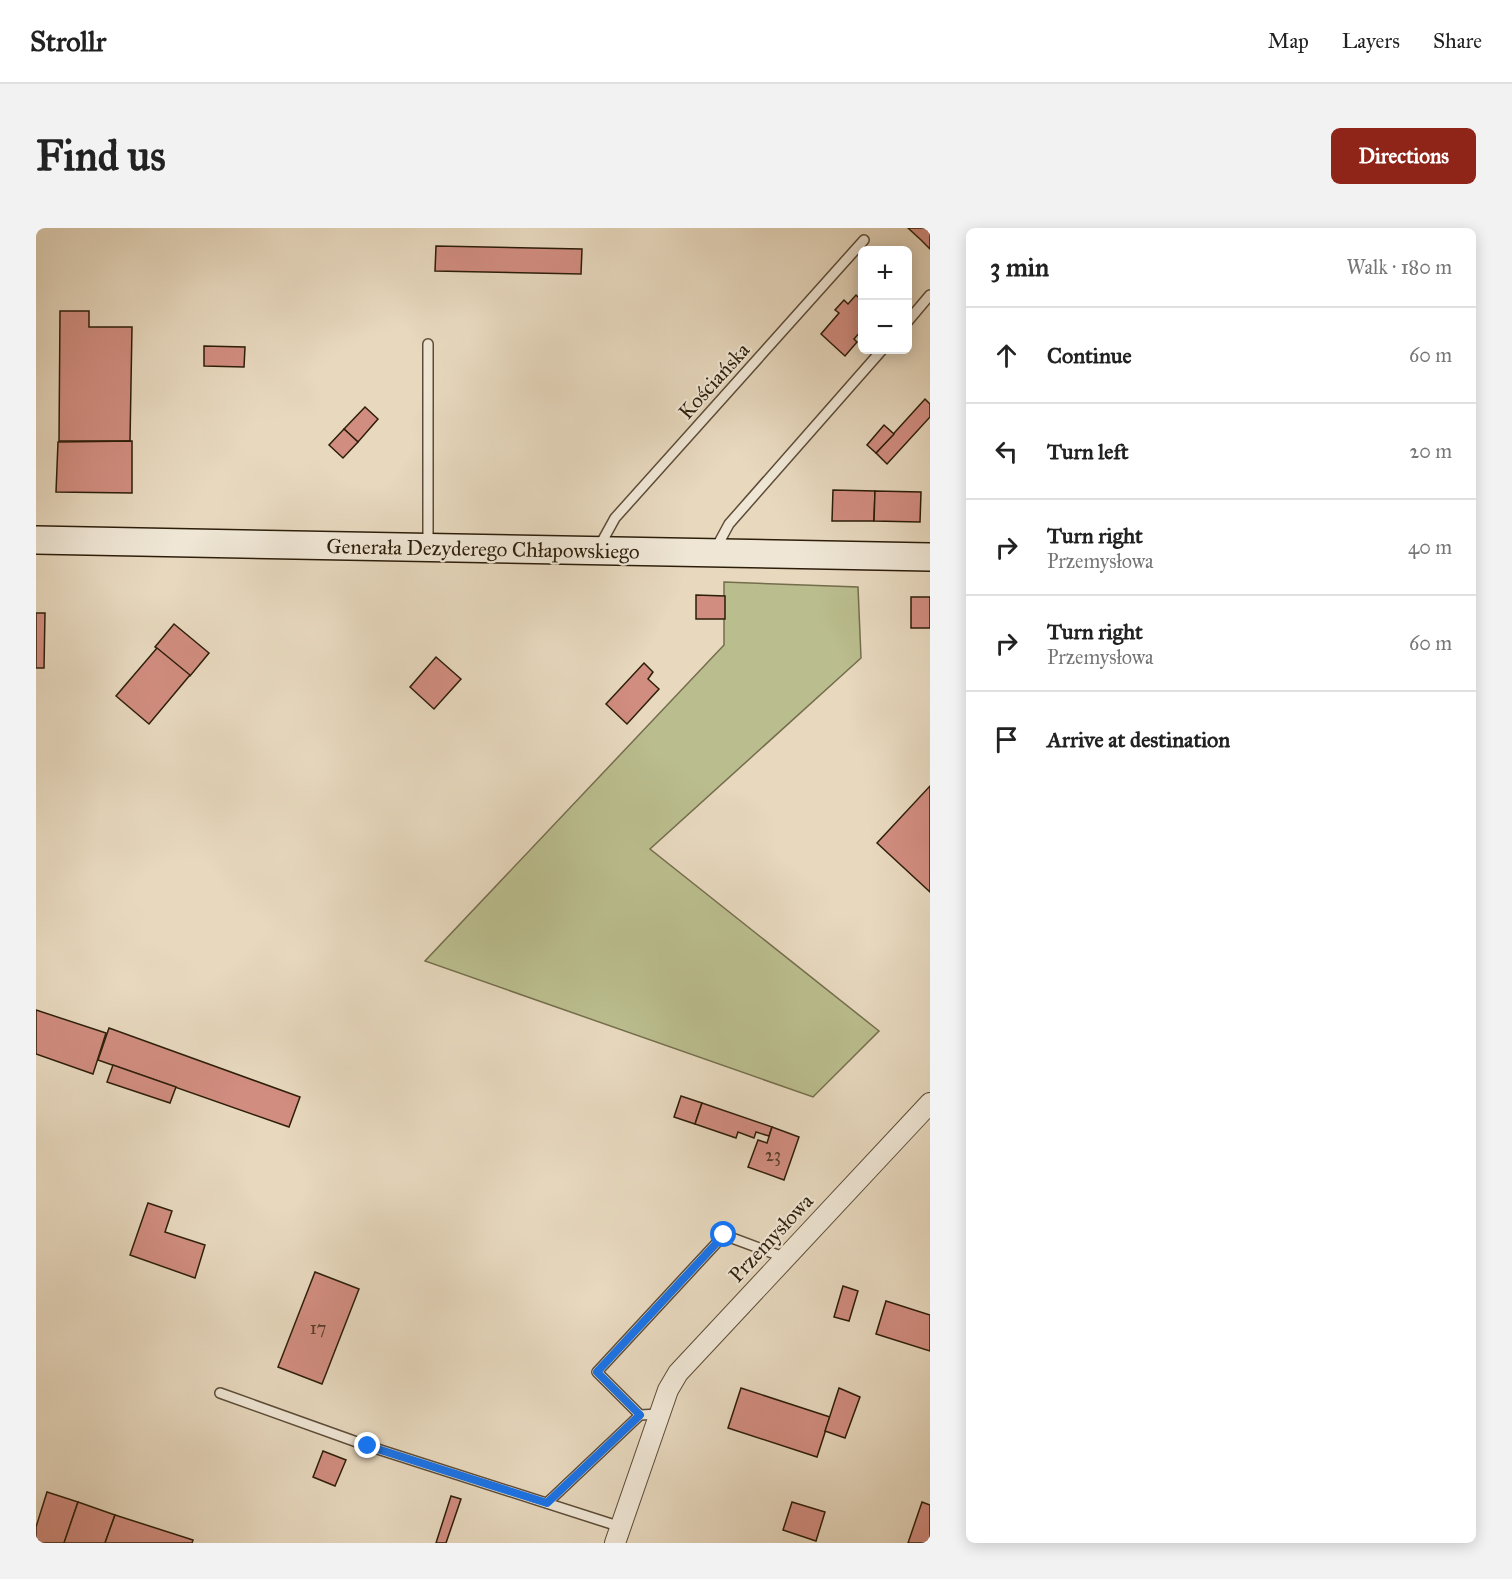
<!DOCTYPE html>
<html lang="en">
<head>
<meta charset="utf-8">
<style>
	body { margin:0; font-family:"IM FELL Great Primer",serif; background:#f2f2f2; color:#222 }
	.controls { position:absolute; right:18px; top:18px; display:grid; overflow:hidden; border-radius:9px; box-shadow:0 3px 15px #0003 }
	.controls button { width:54px; height:54px; display:grid; place-items:center; padding:0; border:0; border-bottom:2px solid #e0e0e0; background:#fff; color:#222; font:30px sans-serif }
	.stop { position:absolute; width:18px; height:18px; margin:-14px; border:4px solid #1a73e8; border-radius:50%; background:#fff }
	.stop.end { background:#1a73e8; border-color:#fff; box-shadow:0 2px 6px #0008 }
	.list { margin:0; padding:0; list-style:none }
	h2 { display:flex; justify-content:space-between; align-items:center; height:78px; margin:0; padding:0 24px; font-size:26px }
	h2 small { font-size:20px; font-weight:400; color:#767676 }
	.list li { display:grid; grid-template-columns:39px 1fr auto; gap:18px; align-items:center; box-sizing:border-box; height:96px; padding:0 24px; border-top:2px solid #e0e0e0 }
	.list b { display:block; font-size:22px; white-space:nowrap }
	.list p { margin:0; font-size:20px; white-space:nowrap; color:#767676 }
	.list em { font-size:20px; font-style:normal; color:#767676 }
	.icon { flex:none; width:33px; height:33px; fill:none; stroke:currentColor; stroke-width:2; stroke-linecap:round; stroke-linejoin:round }
	.map { position:relative; flex:none; width:894px; height:1315px; overflow:hidden; border-radius:9px }
	header { display:flex; align-items:center; gap:36px; box-sizing:border-box; height:84px; padding:0 30px; background:#fff; border-bottom:2px solid #e0e0e0 }
	header strong { font-size:28px }
	nav { display:flex; gap:33px; margin-inline-start:auto; font-size:21px }
	.intro { display:flex; align-items:center; justify-content:space-between; box-sizing:border-box; height:144px; padding:0 36px }
	h1 { margin:0; font-size:42px }
	.button { padding:15px 27px; border-radius:9px; background:#8f2418; color:#fff; font-size:21px; font-weight:700 }
	main { display:flex; gap:36px; padding:0 36px }
	aside { flex:1; background:#fff; border-radius:9px; box-shadow:0 3px 15px #0003 }
	.map>svg:first-child { display:block }
</style>
</head>
<body>
<header>
<strong>Strollr</strong>
<nav><a>Map</a><a>Layers</a><a>Share</a></nav>
</header>
<div class="intro"><h1>Find us</h1><a class="button">Directions</a></div>
<main>
<div class="map">
<svg width="894" height="1315" viewBox="0 0 894 1315">
	<rect width="100%" height="100%" fill="#e7d8be"/>
	<filter id="stains"><feTurbulence type="fractalNoise" baseFrequency=".00333" numOctaves="4"/><feColorMatrix values="0 0 0 0 .2 0 0 0 0 .09 0 0 0 0 .02 0 0 0 .5 -.17"/></filter>
	<radialGradient id="worn" r=".72"><stop offset=".6" stop-color="#630" stop-opacity="0"/><stop offset="1" stop-color="#630" stop-opacity=".3"/></radialGradient>
	<path fill="#babd8e" stroke="#746e4c" stroke-width="1.5" d="M688,354L822,359L825,430L614,621L843,803L777,869L389,733L688,417Z"/>
	<g fill="#d18d80" stroke="#2d1e0a" stroke-width="1.5">
		<path d="M872,0H894V21L885,12Z"/>
		<path d="M400,18L546,21L545,46L399,43Z"/>
		<path d="M820,67L826,73V102L818,111L821,114L809,128L785,106L803,85L799,82L808,72L812,76Z"/>
		<path d="M24,83H53V99H96L94,213H23Z"/>
		<path d="M168,118L209,119L208,139L168,138Z"/>
		<path d="M889,171L894,176V189L851,236L840,225Z"/>
		<path d="M329,179L342,191L322,214L308,201Z"/>
		<path d="M848,197L858,206L840,225L831,217Z"/>
		<path d="M308,201L322,214L307,230L293,217Z"/>
		<path d="M96,213V265L20,264L22,214Z"/>
		<path d="M797,262L839,263L838,293H796Z"/>
		<path d="M839,263L885,264L884,294L838,293Z"/>
		<path d="M660,367L689,368V391H660Z"/>
		<rect x="875" y="369" width="19" height="31"/>
		<path d="M0,385H9L8,440H0Z"/>
		<path d="M138,396L173,425L154,448L119,419Z"/>
		<path d="M121,420L154,447L113,496L80,468Z"/>
		<path d="M400,429L425,451L398,481L374,459Z"/>
		<path d="M608,435L617,444L612,451L623,461L591,496L570,476Z"/>
		<path d="M894,558V664L841,615Z"/>
		<path d="M0,782L70,805L57,846L0,826Z"/>
		<path d="M73,800L264,869L253,899L62,832Z"/>
		<path d="M77,837L140,859L134,875L71,854Z"/>
		<path d="M645,868L666,875L659,896L638,889Z"/>
		<path d="M666,875L736,899L733,908L720,904L718,910L702,904L700,910L659,896Z"/>
		<path d="M736,899L763,909L748,952L712,939L722,912L731,915Z"/>
		<path d="M112,975L136,983L129,1004L169,1017L159,1050L94,1027Z"/>
		<path d="M279,1044L323,1061L286,1156L242,1139Z"/>
		<path d="M807,1058L822,1063L813,1093L798,1089Z"/>
		<path d="M850,1073L894,1087V1123L840,1106Z"/>
		<path d="M705,1160L794,1189L781,1229L692,1200Z"/>
		<path d="M803,1160L824,1169L809,1210L789,1203Z"/>
		<path d="M287,1223L310,1232L299,1258L277,1249Z"/>
		<path d="M11,1264L42,1274L28,1315H0V1299Z"/>
		<path d="M415,1268L425,1271L410,1315H400Z"/>
		<path d="M42,1274L79,1287L69,1315H28Z"/>
		<path d="M756,1274L789,1284L780,1313L747,1302Z"/>
		<path d="M886,1274L894,1277V1315H872Z"/>
		<path d="M79,1287L157,1312L156,1315H69Z"/>
	</g>
	<g fill="none" stroke-linecap="round" stroke-linejoin="round">
		<defs>
			<g id="lane">
				<path d="M872,93L894,67"/>
				<path d="M392,116V318"/>
				<path d="M563,319L579,290L828,12"/>
				<path d="M679,322L693,296L846,122"/>
				<path d="M184,1165L332,1218L585,1299"/>
				<path d="M604,1187L561,1144L688,1007L750,1030"/>
				<path d="M511,1275L604,1187L623,1186"/>
			</g>
			<path id="street" d="M579,1315L632,1162L642,1145L894,875"/>
			<path id="secondary" d="M0,312L894,329"/>
		</defs>
		<use href="#lane" stroke="#5c4c37" stroke-width="12"/>
		<use href="#street" stroke="#5c4c37" stroke-width="22"/>
		<use href="#secondary" stroke="#2d1e0a" stroke-width="30"/>
		<use href="#lane" stroke="#efe6d5" stroke-width="9"/>
		<use href="#street" stroke="#efe6d5" stroke-width="20"/>
		<use href="#secondary" stroke="#efe6d5" stroke-width="27"/>
	</g>
	<g fill="none" stroke-linecap="round" stroke-linejoin="round">
		<path stroke="#1a73e8" stroke-width="8" d="M332,1218L511,1275L604,1187L561,1144L688,1007"/>
	</g>
	<g text-anchor="middle" stroke-width="4.5" stroke-linejoin="round" paint-order="stroke">
		<g font-size="18" fill="#563a28">
			<text x="737" y="933">23</text>
			<text x="282" y="1106">17</text>
		</g>
		<g font-size="21" fill="#2d1e0a" stroke="#efe6d5">
			<text transform="translate(678 153) rotate(-48)" y="7">Kościańska</text>
			<text transform="translate(447 321) rotate(1)" y="7">Generała Dezyderego Chłapowskiego</text>
			<text transform="translate(735 1010) rotate(-47)" y="7">Przemysłowa</text>
		</g>
	</g>
	<rect width="100%" height="100%" filter="url(#stains)"/>
	<rect width="100%" height="100%" fill="url(#worn)"/>
</svg>
<div class="controls">
<button>+</button>
<button>−</button>
</div>
<div class="stop" style="left:688px;top:1007px"></div>
<div class="stop end" style="left:332px;top:1218px"></div>
</div>
<aside>
<h2>3 min<small>Walk · 180 m</small></h2>
<ul class="list">
<li><svg class="icon" aria-label="ahead" viewBox="0 0 24 24"><path d="M12 20V5M6 11l6-6 6 6"/></svg><div><b>Continue</b></div><em>60 m</em></li>
<li><svg class="icon" aria-label="left" viewBox="0 0 24 24"><path d="M17 20v-9H6M10 6l-5 5 5 5"/></svg><div><b>Turn left</b></div><em>20 m</em></li>
<li><svg class="icon" aria-label="right" viewBox="0 0 24 24"><path d="M7 20v-9h11M14 6l5 5-5 5"/></svg><div><b>Turn right</b><p>Przemysłowa</p></div><em>40 m</em></li>
<li><svg class="icon" aria-label="right" viewBox="0 0 24 24"><path d="M7 20v-9h11M14 6l5 5-5 5"/></svg><div><b>Turn right</b><p>Przemysłowa</p></div><em>60 m</em></li>
<li><svg class="icon" aria-label="arrive" viewBox="0 0 24 24"><path d="M6 21V4h12l-3 4 3 4H6"/></svg><div><b>Arrive at destination</b></div></li>
</ul>
</aside>
</main>
</body>
</html>
